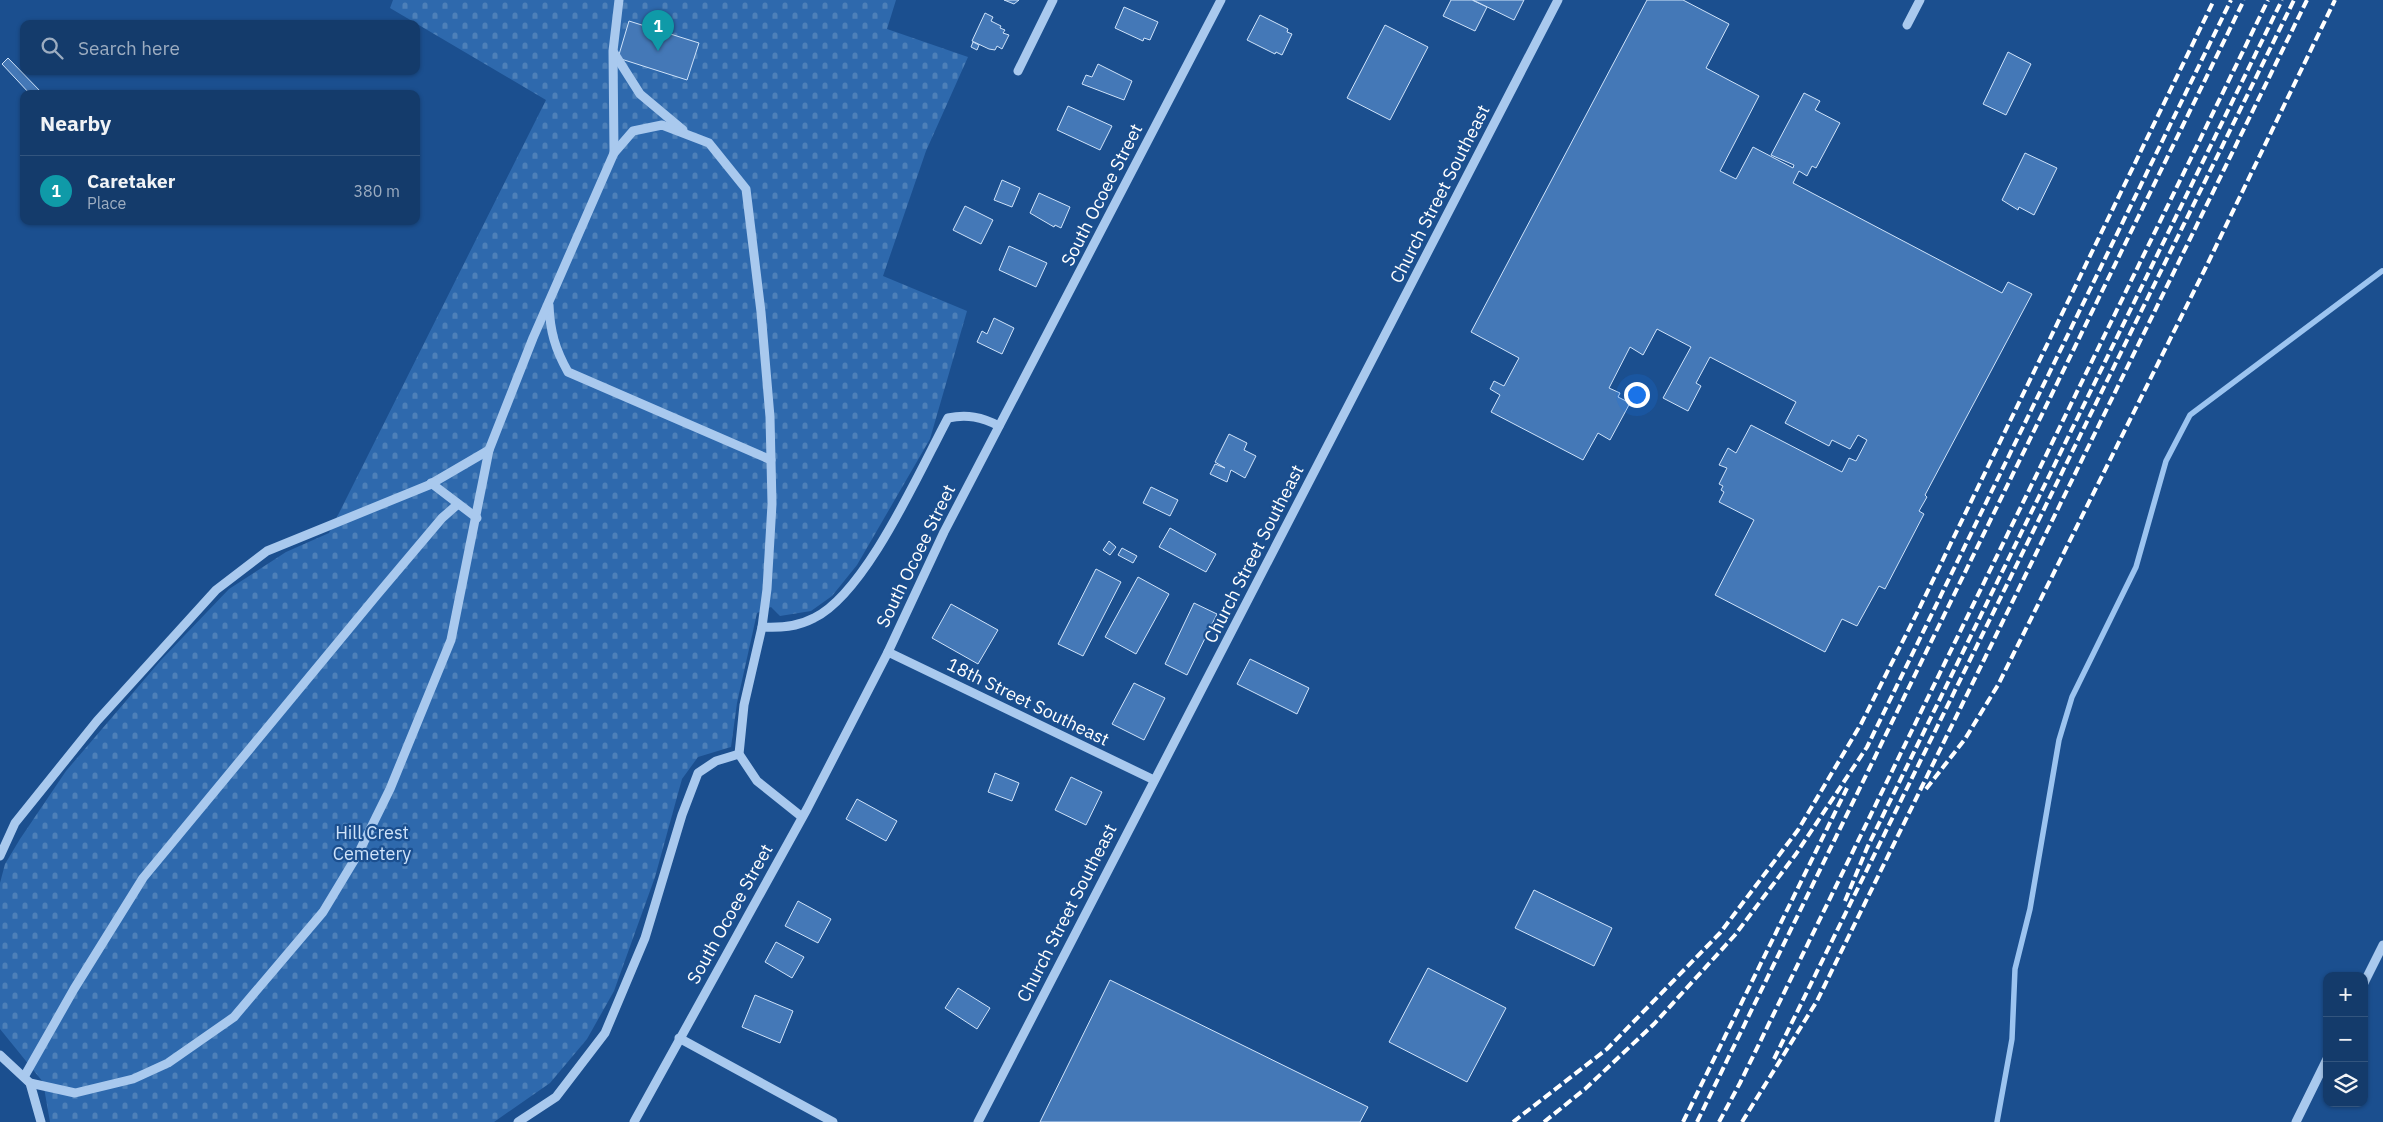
<!DOCTYPE html>
<html lang="en">
<head>
<meta charset="utf-8">
<style>
	body { margin:0; font-family:"IBM Plex Sans",sans-serif; background:#214673; color:#f1f3f6 }
	.controls { position:absolute; right:15px; bottom:15px; display:grid; overflow:hidden; border-radius:10px; box-shadow:0 1px 4px #0004 }
	.controls button { width:45px; height:45px; display:grid; place-items:center; padding:0; border:0; border-bottom:1px solid #33557e; background:#143b6b; color:#f1f3f6; font:25px sans-serif }
	.you { position:absolute; left:1636px; top:394px; width:18px; height:18px; margin:-12px; border:4px solid #fff; border-radius:50%; background:#1a73e8; box-shadow:0 0 0 8px #1a73e833 }
	.badge { display:grid; place-items:center; width:32px; height:32px; border-radius:50%; background:#ffd166; color:#fff; font-size:16px; font-weight:700 }
	.pin { position:absolute; translate:-50% -41px; filter:drop-shadow(0 1px 2px #0008) }
	.pin::after { content:''; position:absolute; top:26px; width:18px; height:15px; background:inherit; clip-path:polygon(0 0,100% 0,50% 100%) }
	.list { margin:0; padding:0; list-style:none }
	h2 { display:flex; justify-content:space-between; align-items:center; height:65px; margin:0; padding:0 20px; font-size:21px }
	h2 small { font-size:16px; font-weight:400; color:#9dadc1 }
	.list li { display:grid; grid-template-columns:32px 1fr auto; gap:15px; align-items:center; box-sizing:border-box; height:70px; padding:0 20px; border-top:1px solid #33557e }
	.list b { display:block; font-size:19px; white-space:nowrap }
	.list p { margin:0; font-size:16px; white-space:nowrap; color:#9dadc1 }
	.list em { font-size:16px; font-style:normal; color:#9dadc1 }
	.icon { flex:none; width:28px; height:28px; fill:none; stroke:currentColor; stroke-width:2; stroke-linecap:round; stroke-linejoin:round }
	.map { position:relative; flex:none; width:2383px; height:1122px; overflow:hidden }
	.search { position:absolute; background:#143b6b; box-shadow:0 1px 4px #0004; left:20px; top:20px; width:400px; height:55px; display:flex; align-items:center; gap:12px; box-sizing:border-box; padding:0 18px; border-radius:10px; color:#9dadc1; font-size:19px }
	.panel { position:absolute; background:#143b6b; box-shadow:0 1px 4px #0004; left:20px; top:90px; width:400px; height:135px; border-radius:10px }
	.map>svg:first-child { display:block }
</style>
</head>
<body>
<div class="map">
<svg width="2383" height="1122" viewBox="0 0 2383 1122">
	<defs>
		<pattern id="cemetery-stones" width="16" height="16" patternUnits="userSpaceOnUse" patternTransform="scale(1.25)"><rect width="16" height="16" fill="#2e69ad"/><path d="M2 7V4a2 2 0 0 1 4 0v3zM10 15v-3a2 2 0 0 1 4 0v3z" fill="#4d80b9"/></pattern>
	</defs>
	<rect width="100%" height="100%" fill="#1b4f8f"/>
	<path fill="url(#cemetery-stones)" d="M393,0H896L887,29L968,57L926,151L883,276L967,311L930,439L857,565L832,596L811,611L780,616L771,607L757,613L737,703L731,747L698,757L682,779L655,877L614,991L587,1039L550,1083L494,1122H50L43,1082L0,1029V883L5,864L20,839L66,771L161,660L229,589L286,552L329,533L546,100L390,8Z"/>
	<g fill="none" stroke-linecap="round" stroke-linejoin="round">
		<path stroke="#9cc4f0" stroke-width="5.5" d="M1997,1122L2012,1039L2015,969L2030,909L2059,740L2072,697L2136,567L2166,461L2190,415L2382,271"/>
	</g>
	<g fill="#4478b7" stroke="#cfe3fa">
		<path d="M1004,0H1019L1014,4Z"/>
		<path d="M1451,0H1472L1487,7L1475,31L1443,16Z"/>
		<path d="M1473,0H1524L1514,20Z"/>
		<path d="M1647,0H1683L1729,24L1706,68L1759,96L1720,171L1736,179L1753,147L1793,168L1794,165L1771,155L1804,93L1820,101L1815,110L1840,123L1816,168L1812,166L1807,176L1799,171L1793,183L2002,293L2008,282L2032,294L1925,495L1927,497L1919,511L1924,514L1885,589L1879,586L1857,626L1842,619L1825,652L1715,595L1754,520L1719,502L1724,492L1721,490L1723,486L1719,484L1727,468L1719,465L1728,448L1736,453L1751,425L1842,472L1849,458L1856,461L1867,440L1858,435L1850,449L1832,440L1829,446L1785,423L1796,402L1710,357L1696,383L1701,386L1688,411L1663,398L1691,347L1657,329L1643,355L1630,347L1609,388L1620,393L1618,397L1630,403L1610,440L1598,433L1583,460L1491,412L1500,395L1490,389L1494,381L1504,386L1519,358L1471,332Z"/>
		<path d="M1124,7L1158,22L1150,40L1144,38L1143,41L1115,28Z"/>
		<path d="M985,13L993,17L991,21L1001,26L1000,28L1005,30L1003,33L1009,35L1002,49L997,46L995,50L989,49L972,41Z"/>
		<path d="M1260,15L1288,29L1287,32L1292,34L1282,55L1276,52L1275,54L1247,40Z"/>
		<path d="M629,21L699,43L687,80L618,58Z"/>
		<path d="M1385,25L1428,47L1390,120L1347,98Z"/>
		<path d="M973,42L979,45L977,50L971,47Z"/>
		<path d="M2008,52L2031,64L2006,115L1983,104Z"/>
		<path d="M8,58L42,93L40,94H30L2,64Z"/>
		<path d="M1098,64L1132,81L1124,100L1082,84L1086,75L1092,77Z"/>
		<path d="M1068,106L1112,126L1100,150L1057,130Z"/>
		<path d="M2025,153L2057,168L2034,215L2019,207L2018,210L2002,200Z"/>
		<path d="M1002,180L1020,188L1012,207L994,200Z"/>
		<path d="M1039,193L1070,207L1061,228L1055,225L1054,227L1030,213Z"/>
		<path d="M965,206L993,220L981,244L953,230Z"/>
		<path d="M1009,246L1047,263L1036,287L999,270Z"/>
		<path d="M994,318L1014,328L1002,354L977,342L982,331L987,334Z"/>
		<path d="M1229,434L1247,443L1244,450L1256,456L1245,478L1231,470L1227,482L1210,474L1215,464L1225,468L1215,462Z"/>
		<path d="M1151,487L1178,500L1170,516L1143,503Z"/>
		<path d="M1170,528L1216,554L1206,572L1159,547Z"/>
		<path d="M1109,541L1116,547L1110,555L1103,550Z"/>
		<path d="M1122,548L1137,556L1133,563L1118,555Z"/>
		<path d="M1096,569L1121,582L1083,656L1058,644Z"/>
		<path d="M1138,577L1169,594L1136,654L1105,637Z"/>
		<path d="M1194,603L1217,614L1187,675L1165,664Z"/>
		<path d="M951,604L998,630L978,664L932,638Z"/>
		<path d="M1250,659L1309,688L1297,714L1237,684Z"/>
		<path d="M1134,683L1165,698L1144,740L1112,724Z"/>
		<path d="M995,773L1019,783L1012,801L988,792Z"/>
		<path d="M1071,777L1102,792L1086,825L1055,810Z"/>
		<path d="M857,799L897,821L886,841L846,819Z"/>
		<path d="M1534,890L1612,928L1594,966L1515,928Z"/>
		<path d="M798,901L831,919L818,943L785,926Z"/>
		<path d="M776,942L804,957L792,978L765,962Z"/>
		<path d="M1428,968L1506,1008L1467,1082L1389,1042Z"/>
		<path d="M1110,980L1368,1107L1360,1122H1040Z"/>
		<path d="M958,988L990,1008L977,1029L945,1008Z"/>
		<path d="M755,995L793,1011L780,1043L742,1027Z"/>
	</g>
	<g fill="none" stroke-linecap="round" stroke-linejoin="round">
		<g stroke="#a9c9ee" stroke-width="9">
			<path d="M1907,25L1920,0"/>
			<path d="M614,53L640,94L683,130"/>
			<path d="M1018,71L1053,0"/>
			<path d="M614,153L613,51L619,0"/>
			<path d="M549,305C550,331 555,349 568,372L771,460"/>
			<path d="M431,483L477,518"/>
			<path d="M762,627C780,628 797,627 814,618C866,593 920,470 948,418C967,414 982,417 999,426"/>
			<path d="M888,652L1154,780"/>
			<path d="M0,856L15,823L97,721L216,590L267,551L429,485L489,450"/>
			<path d="M2364,983L2383,945"/>
			<path d="M679,1038L833,1122"/>
			<path d="M0,1055L30,1083L75,1093L133,1079L168,1063L234,1017L323,912L358,854L390,789L451,640L489,450L533,338L614,153L633,131L662,125L709,143L746,189L761,312L770,417L772,504L767,589L762,627L744,705L739,754L757,781L802,817"/>
			<path d="M24,1077L74,989L143,878L377,595L442,518L458,504"/>
			<path d="M30,1083L41,1122"/>
			<path d="M518,1122L556,1097L605,1033L645,938L682,815L698,773L716,761L739,754"/>
			<path d="M634,1122L807,809L888,652L944,532L1221,0"/>
			<path d="M978,1122L1558,0"/>
			<path d="M2296,1122L2327,1059"/>
		</g>
		<g stroke="#fff" stroke-width="4" stroke-dasharray="9 4" stroke-linecap="butt">
			<path d="M1926,789L1965,739L1998,685L2205,269L2335,0"/>
			<path d="M1845,901L1867,848L2282,0"/>
			<path d="M1774,1059L2294,0"/>
			<path d="M1513,1122L1607,1049L1720,933L1798,830L1861,724L1919,609L2214,0"/>
			<path d="M1544,1122L1585,1089L1654,1024L1735,935L1796,854L1867,747L2231,0"/>
			<path d="M1683,1122L1847,788"/>
			<path d="M1697,1122L2244,0"/>
			<path d="M1719,1122L1740,1083L2268,0"/>
			<path d="M1742,1122L1817,1001L2307,0"/>
		</g>
	</g>
	<g text-anchor="middle" stroke-width="4.5" stroke-linejoin="round" paint-order="stroke">
		<g font-size="18" fill="#fff" stroke="#1b4f8f">
			<text transform="translate(1440 194) rotate(-63)" y="6">Church Street Southeast</text>
			<text transform="translate(1102 195) rotate(-63)" y="6">South Ocoee Street</text>
			<text transform="translate(1254 554) rotate(-63)" y="6">Church Street Southeast</text>
			<text transform="translate(916 556) rotate(-64)" y="6">South Ocoee Street</text>
			<text transform="translate(1028 702) rotate(26)" y="6">18th Street Southeast</text>
			<text transform="translate(1067 913) rotate(-63)" y="6">Church Street Southeast</text>
			<text transform="translate(730 914) rotate(-61)" y="6">South Ocoee Street</text>
		</g>
		<g font-size="18" fill="#cfe3fa" stroke="#1b4f8f">
			<text x="372" y="839">Hill Crest<tspan x="372" dy="21">Cemetery</tspan></text>
		</g>
	</g>
</svg>
<div class="controls">
<button>+</button>
<button>−</button>
<button><svg class="icon" aria-label="layers" viewBox="0 0 24 24"><path d="M12 4l9 5-9 5-9-5zM3 14l9 5 9-5"/></svg></button>
</div>
<div class="you"></div>
<div class="pin badge" style="left:658px;top:51px;background:#0f9aa8">1</div>
<div class="search"><svg class="icon" aria-label="search" viewBox="0 0 24 24"><circle cx="10" cy="10" r="6"/><path d="M15 15l6 6"/></svg>Search here</div>
<section class="panel">
<h2>Nearby<small></small></h2>
<ul class="list">
<li><span class="badge" style="background:#0f9aa8">1</span><div><b>Caretaker</b><p>Place</p></div><em>380 m</em></li>
</ul>
</section>
</div>
</body>
</html>
